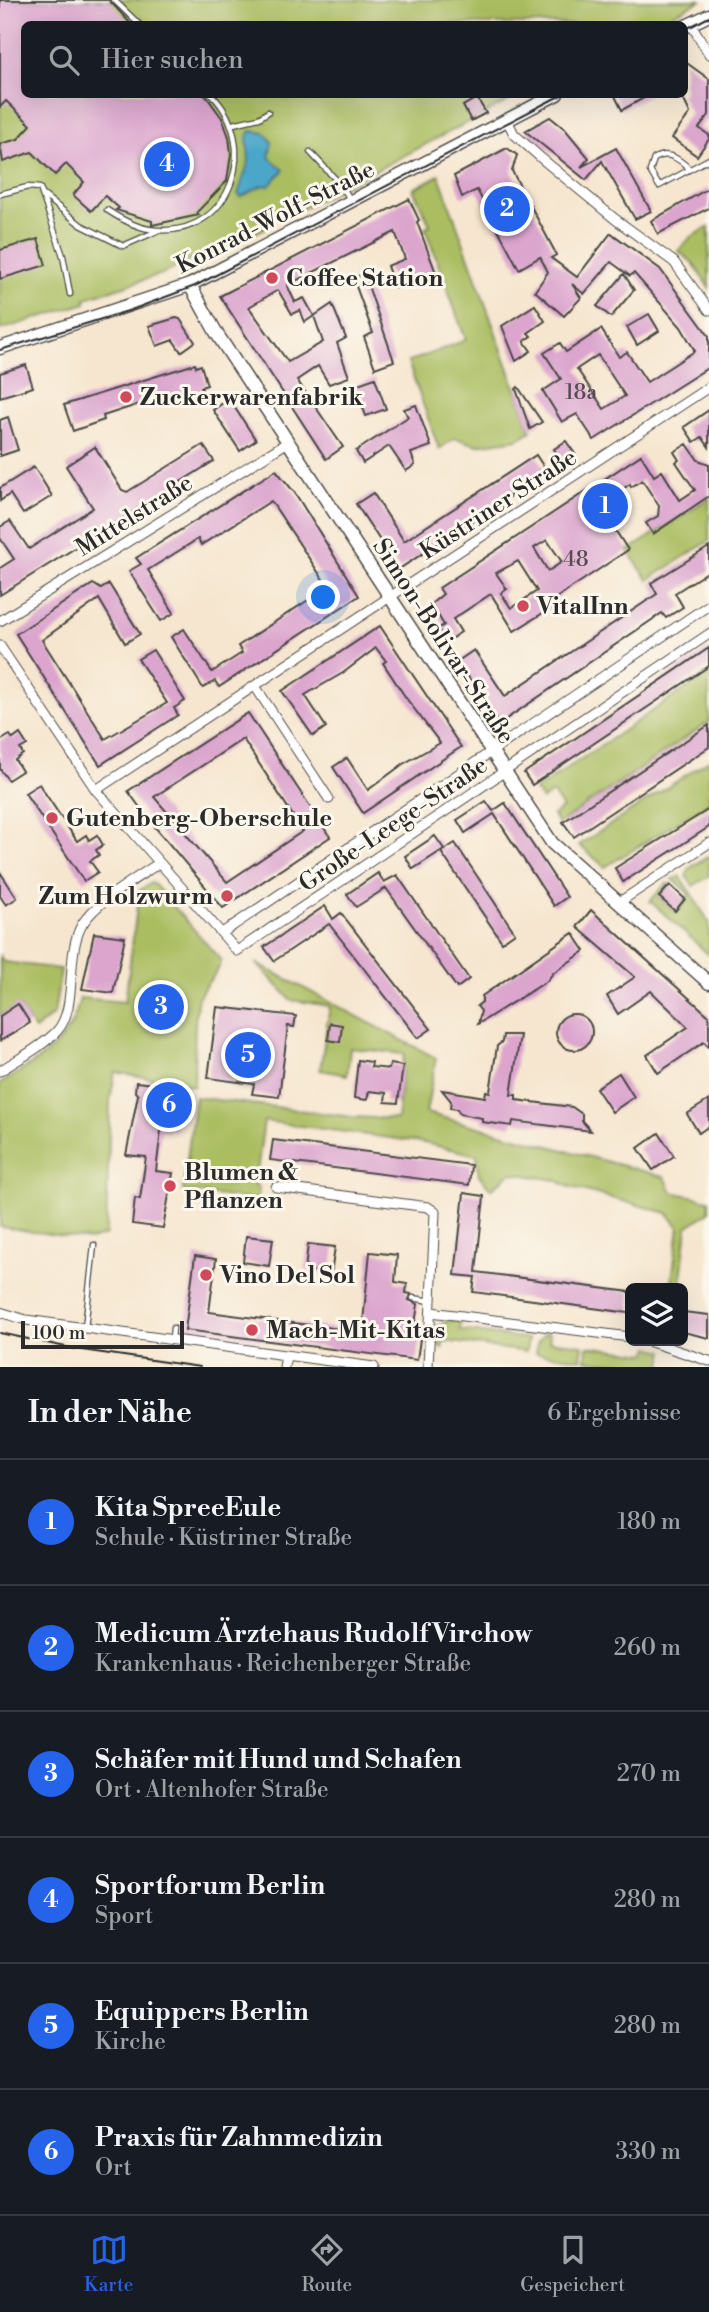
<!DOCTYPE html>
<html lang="de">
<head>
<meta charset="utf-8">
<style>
	body { margin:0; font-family:"Libre Bodoni",serif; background:#20242c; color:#f1f3f6 }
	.controls { position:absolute; right:21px; bottom:21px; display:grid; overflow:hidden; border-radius:10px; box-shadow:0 7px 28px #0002 }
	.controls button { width:63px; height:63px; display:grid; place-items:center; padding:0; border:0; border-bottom:2px solid #363941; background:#171b24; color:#f1f3f6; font:35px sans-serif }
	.scale { position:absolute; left:21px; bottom:18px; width:163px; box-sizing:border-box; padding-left:7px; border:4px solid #2b2b2b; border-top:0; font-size:19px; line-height:24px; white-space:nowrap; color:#2b2b2b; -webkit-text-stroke:5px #fbf7ec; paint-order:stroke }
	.you { position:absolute; left:324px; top:598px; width:24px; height:24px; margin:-18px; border:5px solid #fff; border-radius:50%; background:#1a73e8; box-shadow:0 0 0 10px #1a73e833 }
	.badge { display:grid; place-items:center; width:46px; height:46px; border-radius:50%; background:#2563eb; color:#fff; font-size:23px; font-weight:700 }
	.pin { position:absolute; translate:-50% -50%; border:4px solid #fff; box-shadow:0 2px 7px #0006 }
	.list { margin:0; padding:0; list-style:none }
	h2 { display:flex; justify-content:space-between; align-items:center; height:91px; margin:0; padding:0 28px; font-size:30px }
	h2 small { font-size:23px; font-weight:400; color:#9ea1a6 }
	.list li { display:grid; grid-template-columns:46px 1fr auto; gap:21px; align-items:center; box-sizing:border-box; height:126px; padding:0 28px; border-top:2px solid #363941 }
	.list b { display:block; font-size:26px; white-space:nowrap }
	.list p { margin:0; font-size:23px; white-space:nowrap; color:#9ea1a6 }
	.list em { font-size:23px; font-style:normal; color:#9ea1a6 }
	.icon { flex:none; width:38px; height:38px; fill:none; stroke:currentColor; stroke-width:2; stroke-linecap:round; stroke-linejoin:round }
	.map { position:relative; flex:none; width:709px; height:1367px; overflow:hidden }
	.search { position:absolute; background:#171b24; box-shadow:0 7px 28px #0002; left:21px; right:21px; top:21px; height:77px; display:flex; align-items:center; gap:18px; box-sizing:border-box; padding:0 24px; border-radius:10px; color:#9ea1a6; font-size:26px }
	.sheet { height:847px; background:#171b24 }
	nav { display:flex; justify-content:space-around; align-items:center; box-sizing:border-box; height:98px; border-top:2px solid #363941; background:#171b24; font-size:19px; color:#9ea1a6 }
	nav a { display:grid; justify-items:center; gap:4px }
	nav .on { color:#2563eb }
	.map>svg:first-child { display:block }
</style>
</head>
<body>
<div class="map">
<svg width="709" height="1367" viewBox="0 0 709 1367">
	<rect width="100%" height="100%" fill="#fbf7ec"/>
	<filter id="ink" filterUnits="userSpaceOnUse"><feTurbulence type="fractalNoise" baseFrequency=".0143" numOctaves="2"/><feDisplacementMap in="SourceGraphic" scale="14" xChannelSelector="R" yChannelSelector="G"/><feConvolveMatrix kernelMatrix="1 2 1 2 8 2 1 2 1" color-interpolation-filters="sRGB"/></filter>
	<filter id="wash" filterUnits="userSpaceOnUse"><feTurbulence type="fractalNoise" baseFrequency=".00686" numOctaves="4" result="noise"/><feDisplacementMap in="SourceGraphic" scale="28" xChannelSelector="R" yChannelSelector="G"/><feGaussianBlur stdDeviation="1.57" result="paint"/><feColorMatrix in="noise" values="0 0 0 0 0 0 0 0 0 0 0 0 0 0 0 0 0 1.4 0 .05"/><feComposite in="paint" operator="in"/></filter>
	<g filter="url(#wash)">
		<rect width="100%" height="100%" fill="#f6e6cf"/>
		<g fill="#aabd60" stroke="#6a7446" stroke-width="2">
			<path d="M0,0H702L654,24H24V94L520,95L294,213L290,210L265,222L267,227L220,251L217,247L165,273L86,298V303L0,330Z"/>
			<path d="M439,175L531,431L518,439L477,445L455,438L439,449L408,362L466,340L425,228L430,225L413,189Z"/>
			<path d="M709,227V288L693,263L678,251L691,237Z"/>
			<path d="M709,498V541L648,580L628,551Z"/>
			<path d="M709,673V722L558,824L553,815L563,808L553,793L542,800L535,790Z"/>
			<path d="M709,760V803L605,867L579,845Z"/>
			<path d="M709,856V876L693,886L686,876L690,868Z"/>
			<path d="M680,876L709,922V955L650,901L667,883L670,885L659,897L677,913L689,894L673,879Z"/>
			<path d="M151,883L154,884L221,960C219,976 200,986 197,1003C193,1029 195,1059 194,1086L115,1072L110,1101L106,1235L90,1240L0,1227V1084C38,1059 70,1047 80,998L125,1002L139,891Z"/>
			<path d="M0,956L4,962L61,969L54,1014L35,1030L18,1005L0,1016Z"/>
			<path d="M256,963L436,1058L426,1113L665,1177L672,1192L709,1200V1212L687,1227L680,1288H671L679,1227L667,1213L567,1186L556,1180L511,1173L491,1189L479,1175L477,1155L419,1142L264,1121L255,1186L259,1187L258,1197L254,1200L183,1191L195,1097L353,1117L397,1119L404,1054L350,1048L347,1075L320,1070L330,1006L291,1000Z"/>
			<path d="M450,1320L461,1321L460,1330L528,1339L526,1352L444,1341L442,1348L437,1344V1326Z"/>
			<path d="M545,1333L550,1334L549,1341L583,1345L581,1359L536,1353L538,1341Z"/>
			<path d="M587,1346L647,1354L650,1347L664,1351L662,1367L586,1360Z"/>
		</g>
		<path fill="#4ba7c9" stroke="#3b697a" stroke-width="2" d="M251,131L265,133L272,142L269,157L284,170L269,186L263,185L241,197L238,194L249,161L247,137Z"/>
		<g id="blocks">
			<g fill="#dba5ce" fill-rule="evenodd">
				<path d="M0,0H109L131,24H24V94H204L209,100L222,118L229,137L231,154L227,181L197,212L199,215L152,225V221L116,210L119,208L105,196L91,211L73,195L84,182L66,164L55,175L32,152L3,162L0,144L18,139L31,125L6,101L0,107Z"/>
				<path d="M684,61L709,79V115L699,128L709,135V139L697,156L672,138L690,113L681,94H684Z"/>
				<path d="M614,94H651L622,110Z"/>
				<path d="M477,98L486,113L471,121L463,106Z"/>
				<path d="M550,117L565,129L589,158L581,167L616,148L651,211L635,219L602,161L586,180L525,131Z"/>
				<path d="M507,148L517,155L512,171L554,250L556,255L551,258L577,277L611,233L660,269L709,336V367L594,440L577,414L562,422L543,391L561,379L544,353L560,343L566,352L601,329L619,357L627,352L647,382L695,351L681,327L634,273L630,276L611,262L584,294L572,284L581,298L564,316L535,291L548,272L540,257L519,269L477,190L462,197L454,176ZM598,355L625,396L604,409L577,369Z"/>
				<path d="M709,188V208L658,234L651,221Z"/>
				<path d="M409,199L419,220L417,222L436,273L395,288L387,266L405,259L395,232L287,285L295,302L304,298L314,316L332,304L346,338L337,343L349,377L329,384L318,366L297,380L343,447L326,459L220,296ZM278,290L292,314L300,310L305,322L314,316L323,342L288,362L249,307Z"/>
				<path d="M38,239L46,265L0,279V250Z"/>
				<path d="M364,274L394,361L375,368L364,337L373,333L353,278Z"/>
				<path d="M624,274L634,290L611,317L597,306Z"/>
				<path d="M535,305L545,321L528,333L531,336L524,341L531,351L516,361L502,326Z"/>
				<path d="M649,314L659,331L637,345L627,327Z"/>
				<path d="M176,318L180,319L195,342L181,352L173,340L157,346L149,326Z"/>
				<path d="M195,364L196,367L201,365L207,385L201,387L202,390L171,399L170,394L103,416L104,420L73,431L64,405Z"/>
				<path d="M26,365L33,387L0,397V373Z"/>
				<path d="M375,378L386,409L366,416L355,385Z"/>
				<path d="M518,387L542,422L530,429L516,389Z"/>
				<path d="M229,399L256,440L240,451L213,410Z"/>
				<path d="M416,405L431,446L411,453L415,465L406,471L389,446L363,463L356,451L408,417L404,409Z"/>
				<path d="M709,410V447L702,437L694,442L684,427Z"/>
				<path d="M8,417L18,450L0,456V420Z"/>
				<path d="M566,441L575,454L562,462L554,449Z"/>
				<path d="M687,444L698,460L709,464V496L653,534L646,523L658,516L659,506L642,480L631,487L630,484L599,505L628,550L556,598L559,603L514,631L491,594L453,619L461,632L446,642L438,629L444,625L431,604L443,594L439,588L641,455L654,476L662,471L680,500L695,490L676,462L679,460L674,452ZM547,540L562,562L548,571L534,548ZM518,561L537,591L511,608L501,593L507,589L496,573Z"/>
				<path d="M203,445L214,461L0,595V568L14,559L0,538V527L10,521L29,549L93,508L66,466L95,447L122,490L127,492Z"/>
				<path d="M536,455L547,472L399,569L356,504L373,493L404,541Z"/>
				<path d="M34,467L52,496L23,514L10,494L0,501V488Z"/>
				<path d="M276,470L295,493L359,596L219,687L215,681L203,688L171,637L184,629L212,672L242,653L238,646L328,587L271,501L201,545L198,539L148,570L174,613L161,621L129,571L141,564L136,558Z"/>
				<path d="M709,547V571L675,593L683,607L666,618L662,613L499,724L458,661L474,650L505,696L657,594L651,583Z"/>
				<path d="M93,584L101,589L109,584L140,634L125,643L99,599L42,640L105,739L167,703L138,659L153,650L185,701L174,708L178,715L100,765L16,634Z"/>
				<path d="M380,626L461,747L363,813L333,767L347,758L368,790L403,764L440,743L406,698L383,663L386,661L376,648L343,673L305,695L326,727L313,736L282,691Z"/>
				<path d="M709,648V666L532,785L524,773Z"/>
				<path d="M248,713L330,837L223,908L149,820L128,791ZM243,739L303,831L227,882L154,797Z"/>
				<path d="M709,725V747L574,837L563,822Z"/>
				<path d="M20,734L27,745L20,749L23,754L15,760L22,771L8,780L0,769V741L10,735L13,739Z"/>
				<path d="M39,784L77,841L86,835L89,840L97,835L103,845L96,850L99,855L90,861L98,872L84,881L25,793Z"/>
				<path d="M486,801L493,811L505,803L567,897L554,906L494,814L465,833L457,820Z"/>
				<path d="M709,809V827L623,882L615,868Z"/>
				<path d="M435,836L444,849L413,869L405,856Z"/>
				<path d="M455,843L515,933L502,942L441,852Z"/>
				<path d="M0,872L17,898L6,905L0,896Z"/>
				<path d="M378,873L384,882L397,875L469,979L457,988L386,888L356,907L347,894Z"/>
				<path d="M670,885L685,899L675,911L659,897Z"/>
				<path d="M325,906L333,919L341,913L431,1029L418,1038L329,924L274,961L264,947Z"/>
				<path d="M591,910L709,1016V1047L704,1042L658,1073L647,1055L688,1027L651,991L618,1014L607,996L635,977L577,927Z"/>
				<path d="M94,933L125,937L113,993L82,989Z"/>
				<path d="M573,933L585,951L553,973L547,981L478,1024L481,1011L477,1006L482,1002V996Z"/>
				<path d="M18,1004L30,1023L0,1041V1016Z"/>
				<path d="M217,1007L296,1016L294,1027L288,1026L279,1097L252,1094L254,1084L208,1078Z"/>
				<circle cx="574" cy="1032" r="18"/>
				<path d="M330,1023L342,1025L340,1042L328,1040Z"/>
				<path d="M503,1035H520L511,1095H516V1100L572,1107L582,1114V1121L591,1131L513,1121L512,1126L482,1122V1118L460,1114L457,1109L450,1108L451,1101L442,1090L485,1097L486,1091L490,1092L497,1046L502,1042Z"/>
				<path d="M358,1060L372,1062L371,1067L389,1069L390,1064L403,1066L398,1103L385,1102L386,1093L369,1091L367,1100L354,1098Z"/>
				<path d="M619,1073L634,1097L612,1112L596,1088Z"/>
				<path d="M136,1082L181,1087L175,1129L161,1130L156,1171L173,1173L163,1228L132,1224L135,1198L140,1199L146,1157L126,1155L138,1095L135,1092Z"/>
				<path d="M709,1100V1126L699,1133L687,1114Z"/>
				<path d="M659,1133L674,1156L653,1170L638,1148Z"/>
				<path d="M273,1140L471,1165L469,1185L270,1160Z"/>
				<path d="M464,1193L484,1196L476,1272L630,1292V1313L473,1292L475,1277L455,1275Z"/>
				<path d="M246,1236L273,1239L269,1266L243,1262Z"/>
				<path d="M308,1244L335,1247L331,1274L305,1270Z"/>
				<path d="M370,1252L397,1255L395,1282L407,1284L406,1293L411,1294L409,1300L418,1304L413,1338L420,1339L417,1360L185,1330L195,1256L216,1259L209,1312L362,1332Z"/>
				<path d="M683,1312L709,1315V1338L683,1332Z"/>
			</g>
		</g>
	</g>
	<g filter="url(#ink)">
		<use href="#blocks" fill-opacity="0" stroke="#494744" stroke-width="2"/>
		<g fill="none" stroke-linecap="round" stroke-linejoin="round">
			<defs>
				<g id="lane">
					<path d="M114,0L139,24"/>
					<path d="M233,124L259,118L268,112"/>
					<path d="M310,152L342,186L351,201"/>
					<path d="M690,169C679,159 668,150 654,159L650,171L659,186L709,159"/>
					<path d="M0,194L28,187L40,188L42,194L81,225L123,246L157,231"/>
					<path d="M42,194L63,256L70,294"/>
					<path d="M107,210C122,220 139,229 157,230C233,236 261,143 211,94"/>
					<path d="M413,1298L431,1301"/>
					<path d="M85,1328L94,1245"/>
					<path d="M172,1340L173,1328"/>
				</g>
				<g id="street">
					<path d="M691,24L709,54"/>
					<path d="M507,120L514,134L541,158L615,219L674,262L709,310"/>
					<path d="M0,621L288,442"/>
					<path d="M0,646L96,790L237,951L709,634"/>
					<path d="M255,686L329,799"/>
					<path d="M96,790L709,387"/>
					<path d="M618,903L709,843"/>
					<path d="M222,933L709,605"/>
					<path d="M0,1071C18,1059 42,1047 57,1031C79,1007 64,953 83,923C97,901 137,878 159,863"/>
					<path d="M276,1187L428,1207L435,1212L428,1367"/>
					<path d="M0,1312L26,1320L374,1367"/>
					<path d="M431,1312L630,1337"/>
					<path d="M648,1341L709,1361"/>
					<path d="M284,1367L286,1356"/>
				</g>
				<g id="secondary">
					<path d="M684,27L709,15"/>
					<path d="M190,285L217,334L552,843L709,983"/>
					<path d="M0,348L190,285L557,94"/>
				</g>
			</defs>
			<use href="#lane" stroke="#494744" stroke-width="7"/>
			<use href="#street" stroke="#494744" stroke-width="11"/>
			<use href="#secondary" stroke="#494744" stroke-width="15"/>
			<use href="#lane" stroke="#fff" stroke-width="4.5"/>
			<use href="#street" stroke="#fff" stroke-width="9"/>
			<use href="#secondary" stroke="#fff" stroke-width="12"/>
			<g stroke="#2b2b2b" stroke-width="2">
				<path d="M684,30L709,17"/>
				<path d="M0,350L131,310L195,286L563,94"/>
				<path d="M0,1333L75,1349L200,1367"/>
			</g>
		</g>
	</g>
	<g fill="#d1495b" stroke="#fbf7ec" stroke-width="2.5">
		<circle cx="272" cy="278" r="7"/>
		<circle cx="126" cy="397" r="7"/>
		<circle cx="523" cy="606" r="7"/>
		<circle cx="52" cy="818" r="7"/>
		<circle cx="227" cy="896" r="7"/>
		<circle cx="170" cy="1186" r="7"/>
		<circle cx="206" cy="1275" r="7"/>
		<circle cx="252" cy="1330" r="7"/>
	</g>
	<g text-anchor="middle" stroke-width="6" stroke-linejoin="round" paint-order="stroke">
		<g font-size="21" fill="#574a54">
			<text x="581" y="399">18a</text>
			<text x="576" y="566">48</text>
		</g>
		<g font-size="24" fill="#2b2b2b" stroke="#fbf7ec">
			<text transform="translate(275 217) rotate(-27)" y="8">Konrad-Wolf-Straße</text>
			<text transform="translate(498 504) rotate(-33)" y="8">Küstriner Straße</text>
			<text transform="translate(134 515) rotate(-32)" y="8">Mittelstraße</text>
			<text transform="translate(444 641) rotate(57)" y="8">Simon-Bolivar-Straße</text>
			<text transform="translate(393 824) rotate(-34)" y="8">Große-Leege-Straße</text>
		</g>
		<g font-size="24" font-weight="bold" fill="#2b2b2b" stroke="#fbf7ec" text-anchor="start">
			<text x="286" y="286">Coffee Station</text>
			<text x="140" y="405">Zuckerwarenfabrik</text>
			<text x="537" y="614">VitalInn</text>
			<text x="66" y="826">Gutenberg-Oberschule</text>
			<text x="213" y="904" text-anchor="end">Zum Holzwurm</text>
			<text x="184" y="1180">Blumen &amp;<tspan x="184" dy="28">Pflanzen</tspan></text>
			<text x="220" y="1283">Vino Del Sol</text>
			<text x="266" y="1338">Mach-Mit-Kitas</text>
		</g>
	</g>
</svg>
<div class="controls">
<button><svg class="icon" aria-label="layers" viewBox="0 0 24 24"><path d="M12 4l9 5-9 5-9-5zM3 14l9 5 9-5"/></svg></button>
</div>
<div class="scale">100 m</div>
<div class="you"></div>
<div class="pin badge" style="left:605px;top:506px">1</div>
<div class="pin badge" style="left:507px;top:209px">2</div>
<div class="pin badge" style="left:161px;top:1007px">3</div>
<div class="pin badge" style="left:167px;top:164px">4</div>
<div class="pin badge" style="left:248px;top:1055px">5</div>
<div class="pin badge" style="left:169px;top:1105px">6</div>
<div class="search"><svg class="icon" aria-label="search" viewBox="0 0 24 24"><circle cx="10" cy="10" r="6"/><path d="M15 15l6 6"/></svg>Hier suchen</div>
</div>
<section class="sheet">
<h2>In der Nähe<small>6 Ergebnisse</small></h2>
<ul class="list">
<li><span class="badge">1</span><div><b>Kita SpreeEule</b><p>Schule · Küstriner Straße</p></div><em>180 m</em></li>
<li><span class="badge">2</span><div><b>Medicum Ärztehaus Rudolf Virchow</b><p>Krankenhaus · Reichenberger Straße</p></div><em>260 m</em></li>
<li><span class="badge">3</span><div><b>Schäfer mit Hund und Schafen</b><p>Ort · Altenhofer Straße</p></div><em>270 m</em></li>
<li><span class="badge">4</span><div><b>Sportforum Berlin</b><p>Sport</p></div><em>280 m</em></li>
<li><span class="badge">5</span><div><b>Equippers Berlin</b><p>Kirche</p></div><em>280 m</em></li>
<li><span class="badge">6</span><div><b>Praxis für Zahnmedizin</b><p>Ort</p></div><em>330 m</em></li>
</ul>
</section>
<nav>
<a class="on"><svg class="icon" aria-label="map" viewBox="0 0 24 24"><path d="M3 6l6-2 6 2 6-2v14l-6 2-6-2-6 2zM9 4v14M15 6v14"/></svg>Karte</a>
<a><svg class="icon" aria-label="directions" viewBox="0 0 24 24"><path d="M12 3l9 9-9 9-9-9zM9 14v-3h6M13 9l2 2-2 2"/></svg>Route</a>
<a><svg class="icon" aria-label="saved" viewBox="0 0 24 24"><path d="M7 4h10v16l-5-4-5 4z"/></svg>Gespeichert</a>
</nav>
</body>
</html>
